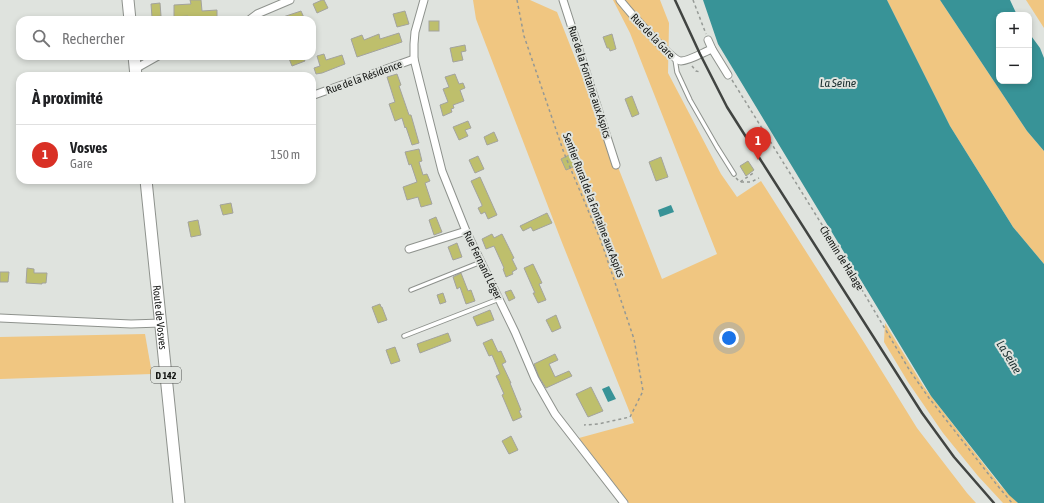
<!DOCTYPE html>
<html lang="fr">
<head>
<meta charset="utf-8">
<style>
	body { margin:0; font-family:"Asap Condensed",sans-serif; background:#f6f6f6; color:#202124 }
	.controls { position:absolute; right:12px; top:12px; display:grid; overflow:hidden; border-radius:8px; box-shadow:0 2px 6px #0003 }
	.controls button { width:36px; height:36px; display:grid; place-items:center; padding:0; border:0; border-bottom:1px solid #e0e0e0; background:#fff; color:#202124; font:20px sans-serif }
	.you { position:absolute; left:729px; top:338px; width:14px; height:14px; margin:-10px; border:3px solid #fff; border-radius:50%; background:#1a73e8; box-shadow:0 0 0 6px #1a73e833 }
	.badge { display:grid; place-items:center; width:26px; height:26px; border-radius:50%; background:#d93025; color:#fff; font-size:13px; font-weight:700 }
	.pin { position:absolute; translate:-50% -33px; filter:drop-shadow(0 1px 2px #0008) }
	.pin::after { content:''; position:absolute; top:21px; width:14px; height:12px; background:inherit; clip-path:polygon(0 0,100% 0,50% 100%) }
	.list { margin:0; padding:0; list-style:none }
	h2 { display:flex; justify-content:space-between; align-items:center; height:52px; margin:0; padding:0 16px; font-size:17px }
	h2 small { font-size:13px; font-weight:400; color:#757577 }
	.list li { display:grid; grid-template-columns:26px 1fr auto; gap:12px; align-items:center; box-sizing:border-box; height:60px; padding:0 16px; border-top:1px solid #e0e0e0 }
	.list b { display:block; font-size:15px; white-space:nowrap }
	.list p { margin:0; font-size:13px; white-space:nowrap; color:#757577 }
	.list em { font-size:13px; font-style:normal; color:#757577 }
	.icon { flex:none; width:22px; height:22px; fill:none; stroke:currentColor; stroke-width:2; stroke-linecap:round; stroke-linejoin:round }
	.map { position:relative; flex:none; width:1044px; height:503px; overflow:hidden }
	.search { position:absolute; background:#fff; box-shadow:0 2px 6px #0003; left:16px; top:16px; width:300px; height:44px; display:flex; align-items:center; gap:10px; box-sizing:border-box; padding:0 14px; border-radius:12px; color:#757577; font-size:15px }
	.panel { position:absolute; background:#fff; box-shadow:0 2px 6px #0003; left:16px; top:72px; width:300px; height:112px; border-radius:12px }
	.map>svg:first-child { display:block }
</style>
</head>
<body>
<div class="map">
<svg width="1044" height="503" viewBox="0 0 1044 503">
	<rect width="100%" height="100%" fill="#dfe3de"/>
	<g fill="#f0c681">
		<path d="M473,0H530L557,12L662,279L717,254L630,33L613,0H660L669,23L668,73L721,174L737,197L761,181L865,344L917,428L967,493L976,503H629L579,438L634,423L561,240L476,19Z"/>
		<path d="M887,0H940L1027,131L1044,151V264L1013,227L950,126Z"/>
		<path d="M1026,0H1044V28Z"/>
		<path d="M885,323L924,387L1000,485L1018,503H1003L978,476L943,433L908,382L884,342Z"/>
		<path d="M145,334L152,374L0,379V337Z"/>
	</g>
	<g fill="#389397">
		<path d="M703,0H887L950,126L1013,227L1044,264V503H1018L1009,495L931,396L718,44Z"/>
		<path d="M940,0H1010L1017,15H999V81H1029V33L1040,48L1044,58V151L1027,131Z"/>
		<path d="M671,205L674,212L660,217L658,210Z"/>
		<path d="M609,386L616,399L608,402L602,389Z"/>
	</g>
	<g fill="#bebf6c" stroke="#a3a39e">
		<path d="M190,0H201L202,11L217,10V18L213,19V20H188V16L174,17V5L191,4Z"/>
		<path d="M322,0H324L328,8L317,13L313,4Z"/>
		<path d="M160,3L161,16L152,17L151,4Z"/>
		<path d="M301,11L305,20H277V19Z"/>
		<path d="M405,11L409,24L397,27L393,14Z"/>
		<rect x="429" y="21" width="10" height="10"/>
		<path d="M399,33L402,42L357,57L351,39L362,35L364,40L379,34L380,39Z"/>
		<path d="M612,34L616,49L610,51L609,48H607L603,37Z"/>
		<path d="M465,45L466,51L461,52L463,60L453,62L450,48Z"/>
		<path d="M324,54L326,60L342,55L345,64L322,73L316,74L314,68L320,66L317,56Z"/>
		<path d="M288,56H303L305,61L292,66Z"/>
		<path d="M397,74L401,85L399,86L409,115H411L419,143L412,145L406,127L405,128L402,118L395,121L389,104L395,102L387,77Z"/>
		<path d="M455,74L459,84L463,83L465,88L460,90L464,101L453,105L454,108L451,109L452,112L443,116L440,105L448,102L443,89L449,87L445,77Z"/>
		<path d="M632,96L639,114L632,117L625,99Z"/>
		<path d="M468,121L471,128L465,130L468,136L459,140L453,127Z"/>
		<path d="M494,132L498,141L487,145L484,137Z"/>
		<path d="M419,149L422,161L419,162L423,175L427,174L430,181L425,183L432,204L421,207L418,197L407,200L403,187L417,182L411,164L409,165L405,152Z"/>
		<path d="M573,153L578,165L566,170L561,159Z"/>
		<path d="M478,156L484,169L475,173L469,160Z"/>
		<path d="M661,157L668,177L656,181L649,162Z"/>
		<path d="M748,161L754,170L746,176L740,166Z"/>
		<path d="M480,177L497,215L488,219L485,212L481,214L478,208L482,206V205L471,181Z"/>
		<path d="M231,203L233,213L223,215L220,205Z"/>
		<path d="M547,213L552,223L533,231L531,227L523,231L520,226Z"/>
		<path d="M436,217L442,232L434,235L429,220Z"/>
		<path d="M198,220L201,235L191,237L188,222Z"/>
		<path d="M492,234L494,238L502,234L514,258L512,259L517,269L512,272L513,274L506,277L503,269L504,268L494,246L486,249L482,239Z"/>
		<path d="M457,243L462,257L453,260L448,247Z"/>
		<path d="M533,264L542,283L539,284L546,300L538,303L533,293H535L524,268Z"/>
		<path d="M27,268L34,269V273H47L46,283H42V284L26,283Z"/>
		<path d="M0,272H9L8,282H0Z"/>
		<path d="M461,273L468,291L471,290L475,301L466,304L460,287L457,289L453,277Z"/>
		<path d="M511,290L515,298L509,301L505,292Z"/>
		<path d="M443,293L446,302L440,304L437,295Z"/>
		<path d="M380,304L381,307H382L387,320L378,323L372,307Z"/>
		<path d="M490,310L494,320L477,326L473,317Z"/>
		<path d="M556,315L561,328L552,332L546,320Z"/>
		<path d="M448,333L451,341L420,353L417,344Z"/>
		<path d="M492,339L498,352L501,351L506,362L502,364L511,383H510L521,410L519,411L522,417L513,421L502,395L504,394L496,376L500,374L492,355L489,356L483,343Z"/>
		<path d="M395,347L400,361L391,364L386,350Z"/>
		<path d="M555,354L558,360L549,364L555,377L569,371L572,376L546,388L539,377L534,364Z"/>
		<path d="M591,387L603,411L588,417L576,394Z"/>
		<path d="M511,436L518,450L509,454L502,441Z"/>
	</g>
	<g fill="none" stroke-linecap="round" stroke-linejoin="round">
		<defs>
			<g id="lane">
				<path d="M675,59L677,72L690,100L717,147L734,174"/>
				<path d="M411,290L481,262"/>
				<path d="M404,336L499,299"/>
			</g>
			<g id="street">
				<path d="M424,0L415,32L414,44V59L442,171L466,231L515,332L535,379L555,414L624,503"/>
				<path d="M563,0L616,165"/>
				<path d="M620,0C628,10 672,61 681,61C689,61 704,52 712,49"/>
				<path d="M249,20L257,14L290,0"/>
				<path d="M708,40L712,49L728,75"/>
				<path d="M135,69L158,56"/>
				<path d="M314,95L414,59"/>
				<path d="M409,249L466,231"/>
				<path d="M0,318L131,324L161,323"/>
			</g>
			<g id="primary">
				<path d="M128,0L130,20"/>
				<path d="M134,56L136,76"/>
				<path id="s1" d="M146,180L179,503"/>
			</g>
		</defs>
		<use href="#lane" stroke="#8e928d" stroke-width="5.5"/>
		<use href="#street" stroke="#8e928d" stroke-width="9"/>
		<use href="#primary" stroke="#8e928d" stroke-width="13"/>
		<g stroke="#959995" stroke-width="1.5" stroke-dasharray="3 3" stroke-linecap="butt">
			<path d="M517,0L524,36L564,153L601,241L634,339L643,391L630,417L598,424L584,425"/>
			<path d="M693,0L706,34"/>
			<path d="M692,66L696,71L700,72"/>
			<path d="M732,80L852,273L910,371L929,398L997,485L1012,503"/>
			<path d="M736,178L740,182L755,172"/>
			<path d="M741,182H751L759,178"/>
		</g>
		<use href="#lane" stroke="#fff" stroke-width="3.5"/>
		<use href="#street" stroke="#fff" stroke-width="7"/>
		<use href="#primary" stroke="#fff" stroke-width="11"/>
		<path stroke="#414441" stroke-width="2.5" d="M675,0L700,54L727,107L760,159L922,413L954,457L994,503"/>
	</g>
	<g text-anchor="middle" stroke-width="4" stroke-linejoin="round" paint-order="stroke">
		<rect fill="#dfe3de" stroke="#505350" stroke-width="1" x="151" y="367" width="30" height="16" rx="3"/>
		<g font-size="10" font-weight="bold" fill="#131513">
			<text x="166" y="379">D 142</text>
		</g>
		<g font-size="11" fill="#131513" stroke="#dfe3de">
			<text transform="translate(653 36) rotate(46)" y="4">Rue de la Gare</text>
			<text transform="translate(364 77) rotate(-20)" y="4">Rue de la Résidence</text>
			<text transform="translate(590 82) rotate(72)" y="4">Rue de la Fontaine aux Aspics</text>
			<text transform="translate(594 205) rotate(69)" y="4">Sentier Rural de la Fontaine aux Aspics</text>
			<text transform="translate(842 258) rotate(58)" y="4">Chemin de Halage</text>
			<text transform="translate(483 265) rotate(64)" y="4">Rue Fernand Léger</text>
			<text dy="4" stroke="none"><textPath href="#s1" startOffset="138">Route de Vosves</textPath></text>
		</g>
		<g font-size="12" font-style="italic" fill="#182d2e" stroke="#dfe3de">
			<text x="838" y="87">La Seine</text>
			<text transform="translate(1009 357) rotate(58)" y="4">La Seine</text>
		</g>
	</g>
</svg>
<div class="controls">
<button>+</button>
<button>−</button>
</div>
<div class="you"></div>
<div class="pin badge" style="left:758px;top:160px">1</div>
<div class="search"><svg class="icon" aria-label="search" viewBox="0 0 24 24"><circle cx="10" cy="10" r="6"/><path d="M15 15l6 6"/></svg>Rechercher</div>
<section class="panel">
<h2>À proximité<small></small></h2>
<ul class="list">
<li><span class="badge">1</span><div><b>Vosves</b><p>Gare</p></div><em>150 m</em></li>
</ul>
</section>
</div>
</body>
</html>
